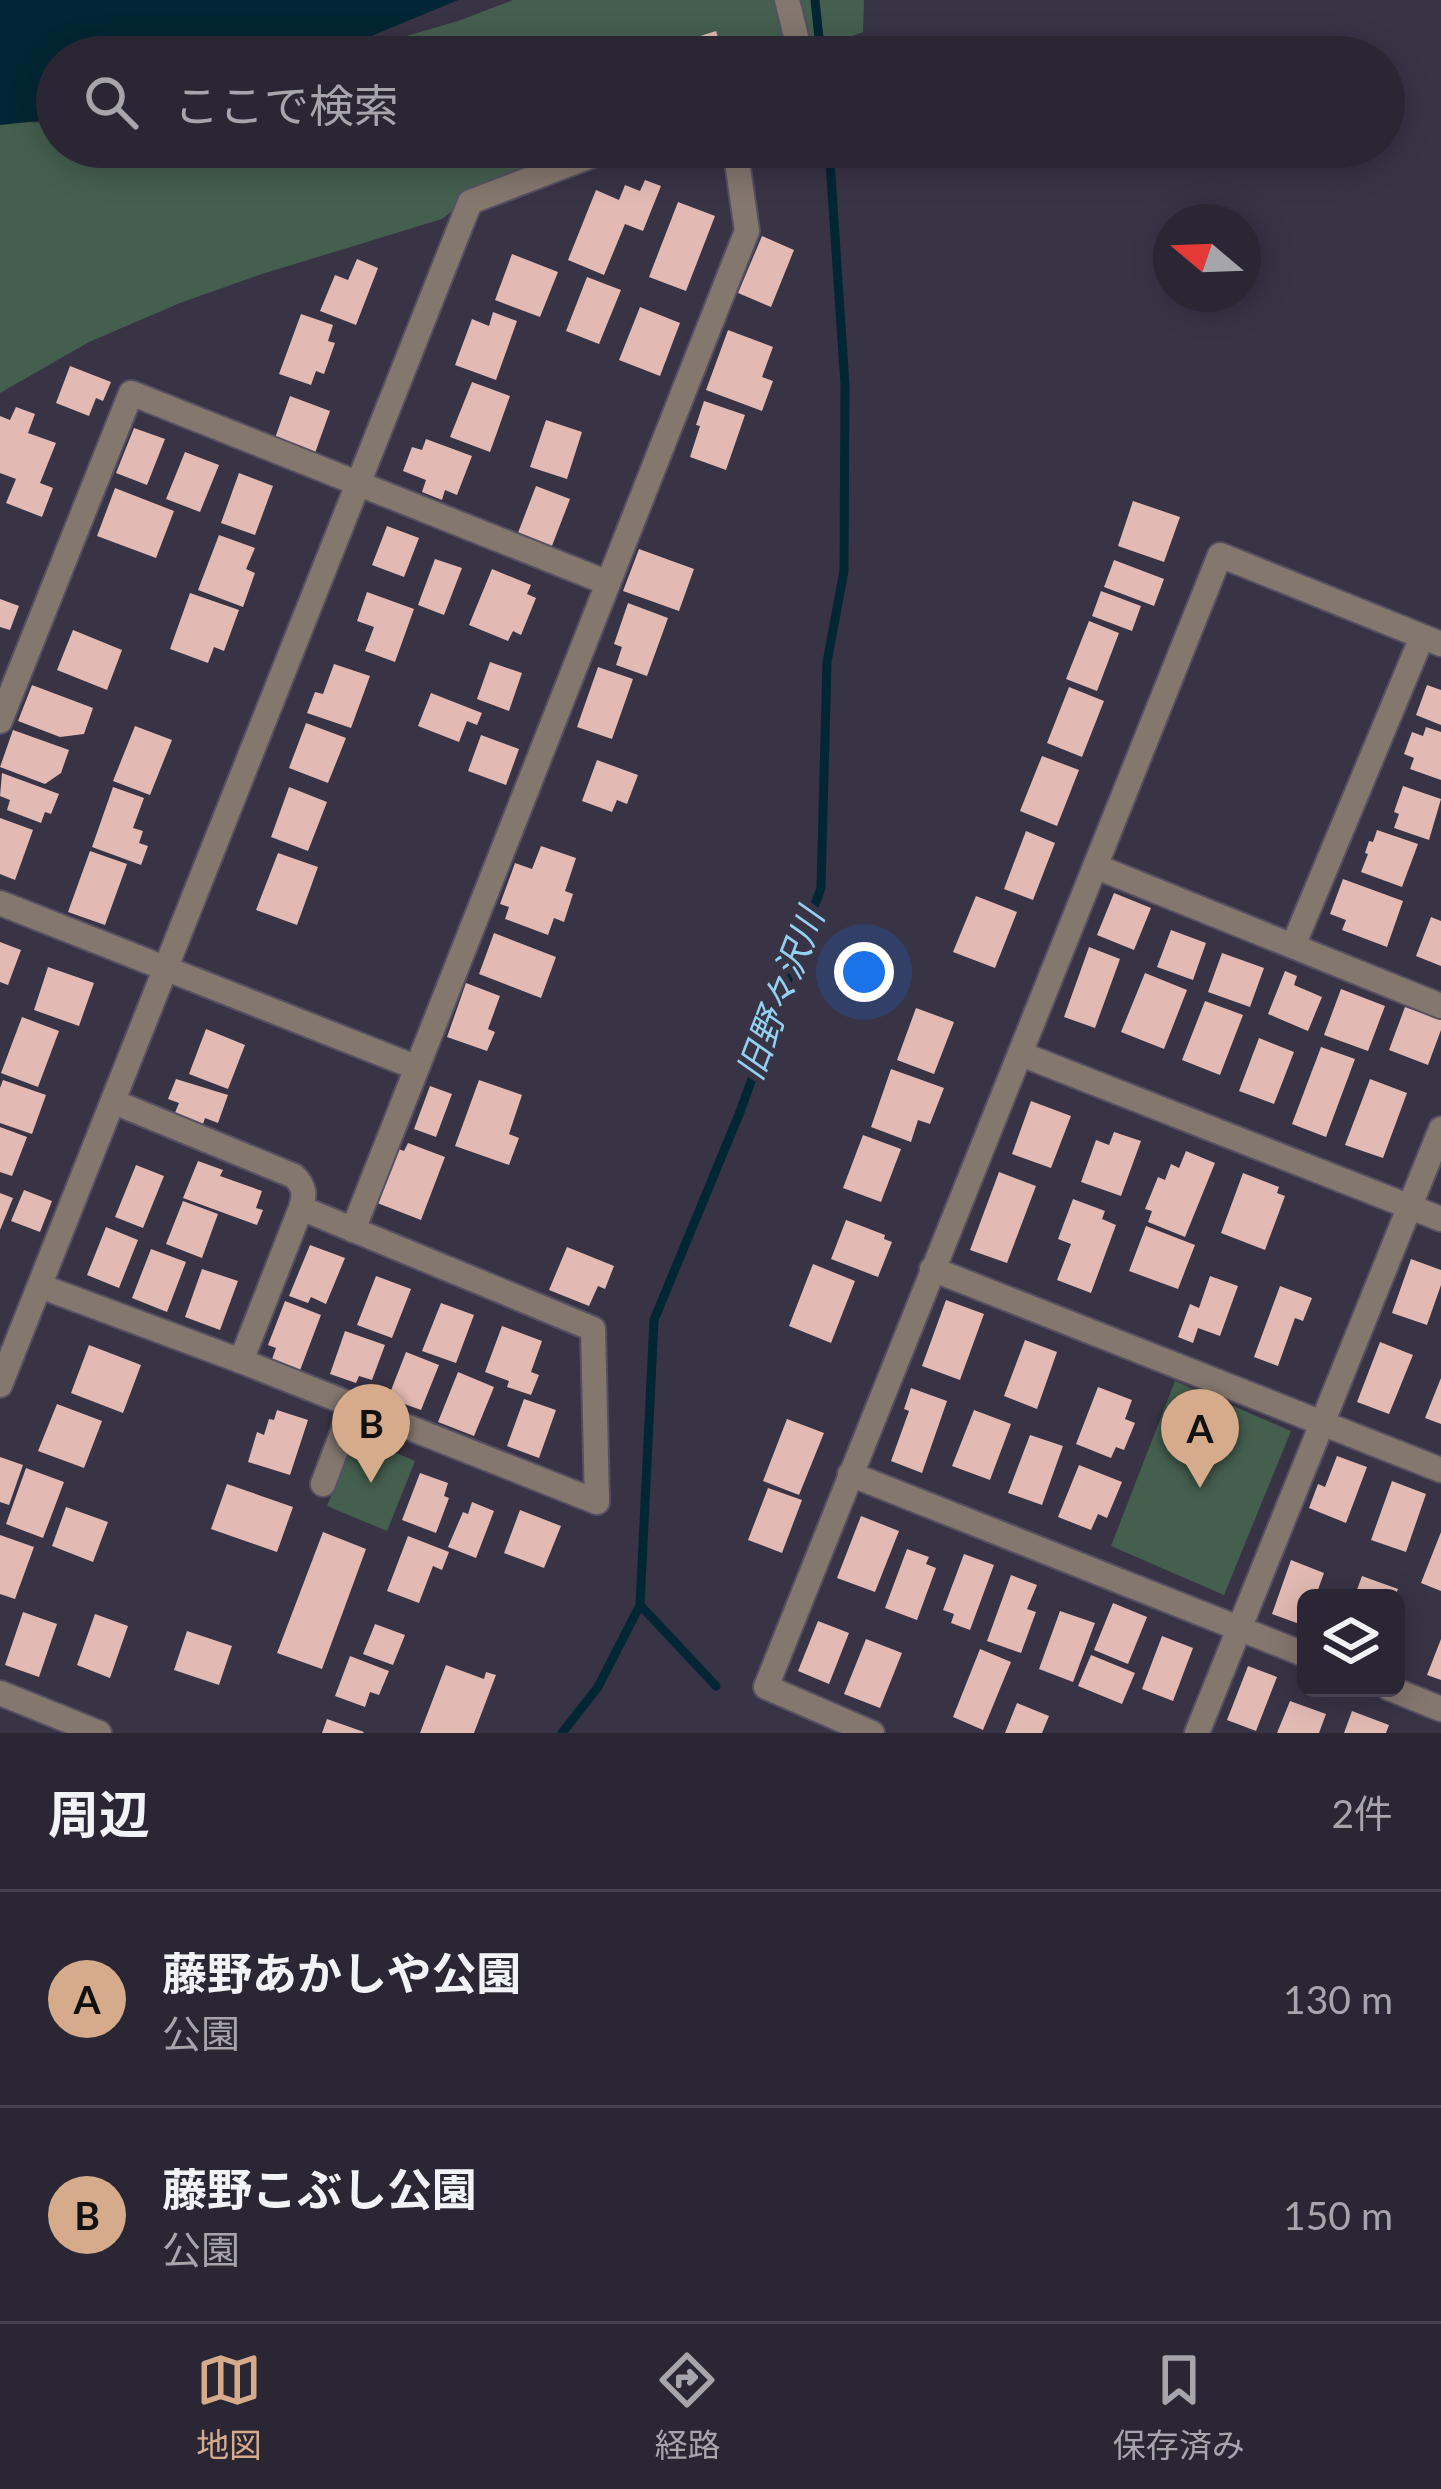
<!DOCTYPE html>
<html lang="ja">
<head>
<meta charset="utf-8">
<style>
	body { margin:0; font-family:Lato,"Noto Sans JP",sans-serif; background:#373240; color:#f1f3f6 }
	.controls { position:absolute; right:36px; bottom:36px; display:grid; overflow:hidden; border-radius:18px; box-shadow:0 6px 30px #0003 }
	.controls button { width:108px; height:108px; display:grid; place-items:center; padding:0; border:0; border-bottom:3px solid #47434f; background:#2b2634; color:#f1f3f6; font:60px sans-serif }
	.compass { position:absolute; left:1153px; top:204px; width:108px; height:108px; border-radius:50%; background:#2b2634; box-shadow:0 6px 30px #0003; rotate:289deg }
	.you { position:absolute; left:864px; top:972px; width:42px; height:42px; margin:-30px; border:9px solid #fff; border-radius:50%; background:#1a73e8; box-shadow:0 0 0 18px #1a73e833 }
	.badge { display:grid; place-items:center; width:78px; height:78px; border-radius:50%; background:#d6ab8b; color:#111; font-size:39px; font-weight:700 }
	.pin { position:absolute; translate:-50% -99px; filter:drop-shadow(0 3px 6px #0008) }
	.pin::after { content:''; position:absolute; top:63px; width:42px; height:36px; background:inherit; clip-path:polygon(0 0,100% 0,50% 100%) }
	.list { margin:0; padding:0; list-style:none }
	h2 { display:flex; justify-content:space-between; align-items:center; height:156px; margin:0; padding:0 48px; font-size:51px }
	h2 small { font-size:39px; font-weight:400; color:#a6a5ac }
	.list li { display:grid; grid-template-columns:78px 1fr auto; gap:36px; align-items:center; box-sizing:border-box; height:216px; padding:0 48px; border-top:3px solid #47434f }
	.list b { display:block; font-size:45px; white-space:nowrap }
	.list p { margin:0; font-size:39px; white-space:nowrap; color:#a6a5ac }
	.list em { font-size:39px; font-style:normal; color:#a6a5ac }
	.icon { flex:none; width:66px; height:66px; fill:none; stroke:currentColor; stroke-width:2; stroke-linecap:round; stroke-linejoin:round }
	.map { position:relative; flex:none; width:1441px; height:1733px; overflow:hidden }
	.search { position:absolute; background:#2b2634; box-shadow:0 6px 30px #0003; left:36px; right:36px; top:36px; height:132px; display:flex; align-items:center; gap:30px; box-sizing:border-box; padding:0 42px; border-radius:66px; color:#a6a5ac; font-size:45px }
	.sheet { height:588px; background:#2b2634 }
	nav { display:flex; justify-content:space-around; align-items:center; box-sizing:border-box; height:168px; border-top:3px solid #47434f; background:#2b2634; font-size:33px; color:#a6a5ac }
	nav a { display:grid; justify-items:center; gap:6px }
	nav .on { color:#d6ab8b }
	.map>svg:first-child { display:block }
</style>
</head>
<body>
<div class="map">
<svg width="1441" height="1733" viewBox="0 0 1441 1733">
	<rect width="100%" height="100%" fill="#393346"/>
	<g fill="#455f4f">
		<path d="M513,0H864L863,32L799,57H334L458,21Z"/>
		<path d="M0,120L57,124V147H572L493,179L442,219L262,274L180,303L89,342L0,393Z"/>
		<path d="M1175,1381L1291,1431L1224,1595L1111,1546Z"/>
		<path d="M356,1436L415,1461L387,1531L327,1506Z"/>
	</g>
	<path fill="#032634" d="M0,0H458L321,57H57V119L0,125Z"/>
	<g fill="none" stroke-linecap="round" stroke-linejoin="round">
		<g stroke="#032634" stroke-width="9">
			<path d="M815,0L821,57"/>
			<path d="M640,1605L716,1686"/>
			<path d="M562,1733L598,1687L640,1605L654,1320L740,1112L821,888L827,662L844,571L845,385L829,147"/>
		</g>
	</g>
	<g fill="#e2bab3">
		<path d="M716,31L722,50L703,56L697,37Z"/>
		<path d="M442,147H460L462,161L444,164Z"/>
		<path d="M645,180L661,186L643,231L625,224L604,275L568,260L596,190L619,200L625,185L640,191Z"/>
		<path d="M678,202L715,216L686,291L649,277Z"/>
		<path d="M762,236L794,250L771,307L738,293Z"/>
		<path d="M512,254L558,272L540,317L495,300Z"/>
		<path d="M357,259L378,268L356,325L320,311L335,275L348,280Z"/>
		<path d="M587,277L621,290L599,344L566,331Z"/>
		<path d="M640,307L680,323L660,376L619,360Z"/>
		<path d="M493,312L517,321L496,380L455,365L472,319L489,326Z"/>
		<path d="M301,314L333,325L328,341L335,343L324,374L316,371L311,385L279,374Z"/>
		<path d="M728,330L773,347L762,377L773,381L762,411L706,390Z"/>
		<path d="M70,366L111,382L103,401L96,398L89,416L56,403Z"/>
		<path d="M472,382L510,396L490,452L450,437Z"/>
		<path d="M290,396L330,411L315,453L275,438Z"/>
		<path d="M704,401L745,415L726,470L690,457L700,426L696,425Z"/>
		<path d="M16,407L35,414L28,433L56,443L40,483L53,488L42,517L6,503L16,479L0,473V416L10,420Z"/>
		<path d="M546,420L582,432L567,479L530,467Z"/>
		<path d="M134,428L165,439L147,485L116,473Z"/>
		<path d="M426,439L472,456L457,495L445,490L442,500L422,492L426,480L403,471L412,447L422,450Z"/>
		<path d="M185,452L219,465L200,512L166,499Z"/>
		<path d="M239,473L273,486L255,535L221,523Z"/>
		<path d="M536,486L570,499L550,551L516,538Z"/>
		<path d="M115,488L174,511L156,558L97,536Z"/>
		<path d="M1133,501L1180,517L1164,562L1118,546Z"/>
		<path d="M387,526L419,538L404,577L372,565Z"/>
		<path d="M219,535L255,548L246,569L255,573L243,607L198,590Z"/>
		<path d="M639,549L694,569L679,611L623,591Z"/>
		<path d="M435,559L462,568L444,615L418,605Z"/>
		<path d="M1114,560L1164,579L1154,606L1104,587Z"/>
		<path d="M492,569L531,585L527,594L536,598L521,635L513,631L508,641L469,625Z"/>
		<path d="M1101,591L1141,606L1132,631L1092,616Z"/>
		<path d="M367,592L414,609L395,662L365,651L374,627L357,621Z"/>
		<path d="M190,593L239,610L224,651L214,647L208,663L170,649Z"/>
		<path d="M0,599L19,606L10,630L0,627Z"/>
		<path d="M628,603L668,618L647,676L616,665L622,647L614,644Z"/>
		<path d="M1089,621L1119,633L1097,691L1066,679Z"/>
		<path d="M73,630L122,650L107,690L57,670Z"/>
		<path d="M490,662L522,673L509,711L477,699Z"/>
		<path d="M334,664L370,676L351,728L307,713L315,692L323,694Z"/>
		<path d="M598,667L633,679L612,739L577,727Z"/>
		<path d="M32,685L93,708L84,734L60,737L18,721Z"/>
		<path d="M1427,685L1441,690V725L1416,715Z"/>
		<path d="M1069,687L1104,701L1082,757L1047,743Z"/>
		<path d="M431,693L482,713L477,725L467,721L459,742L418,726Z"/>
		<path d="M306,723L346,738L328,783L289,768Z"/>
		<path d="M135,726L172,740L150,795L113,781Z"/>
		<path d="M1426,727L1441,732V780L1410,769L1414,758L1404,754L1412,732L1423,736Z"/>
		<path d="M13,730L69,750L61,773L45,784L0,767Z"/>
		<path d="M481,735L519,749L506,785L468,771Z"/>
		<path d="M1042,756L1079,770L1057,826L1020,811Z"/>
		<path d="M597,760L638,775L627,804L617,800L612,812L582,801Z"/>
		<path d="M2,773L59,794L51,814L45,812L41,823L7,810L10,800L0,796Z"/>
		<path d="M1403,786L1441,799L1429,840L1394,828L1399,814L1394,812Z"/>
		<path d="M113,787L144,798L133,828L143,831L139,843L148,846L141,865L92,847Z"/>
		<path d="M289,787L327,802L308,851L271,837Z"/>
		<path d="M0,818L33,830L15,880L0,874Z"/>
		<path d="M1377,830L1418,844L1402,887L1361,872L1368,854L1365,853L1369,841L1373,842Z"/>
		<path d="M1026,831L1055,843L1033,900L1004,889Z"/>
		<path d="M541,846L576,858L565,891L573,894L564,922L554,918L548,935L505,919L509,907L500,904L515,863L532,869Z"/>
		<path d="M90,851L127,864L105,925L68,912Z"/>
		<path d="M278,853L318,867L297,925L256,910Z"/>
		<path d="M1343,879L1403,901L1387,947L1342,930L1346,920L1330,914Z"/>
		<path d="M1114,893L1151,908L1134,950L1097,935Z"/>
		<path d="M976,896L1017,912L995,968L953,952Z"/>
		<path d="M1431,917L1441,921V966L1416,956Z"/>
		<path d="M1171,930L1206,943L1193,980L1157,967Z"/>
		<path d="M494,933L556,957L541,998L479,974Z"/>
		<path d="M0,942L21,950L8,985L0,982Z"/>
		<path d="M1089,947L1120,959L1095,1028L1064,1017Z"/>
		<path d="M1222,953L1264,968L1250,1007L1208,992Z"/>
		<path d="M48,967L94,983L79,1026L34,1010Z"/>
		<path d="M1285,971L1297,976L1294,985L1322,997L1308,1031L1268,1014Z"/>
		<path d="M1145,973L1187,990L1164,1049L1121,1032Z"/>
		<path d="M466,983L500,996L488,1029L495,1032L487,1051L447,1037Z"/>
		<path d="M1341,989L1385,1006L1368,1051L1324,1035Z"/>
		<path d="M1205,1001L1243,1015L1220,1075L1182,1060Z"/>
		<path d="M1405,1007L1441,1020V1030L1428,1065L1389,1050Z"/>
		<path d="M916,1008L954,1022L934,1074L897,1060Z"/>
		<path d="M22,1017L59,1031L38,1087L1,1073Z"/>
		<path d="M206,1029L245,1045L228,1089L189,1074Z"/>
		<path d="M1259,1038L1294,1052L1274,1104L1239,1091Z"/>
		<path d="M1321,1047L1355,1059L1326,1137L1292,1124Z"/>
		<path d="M891,1069L944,1088L930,1124L918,1120L911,1142L871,1127Z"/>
		<path d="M176,1079L228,1095L218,1123L205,1118L201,1130L172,1120L179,1103L168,1099Z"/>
		<path d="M1370,1079L1407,1093L1383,1158L1345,1145Z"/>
		<path d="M3,1080L46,1095L32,1134L0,1123V1088Z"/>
		<path d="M479,1080L522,1095L509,1134L519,1138L509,1165L455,1146Z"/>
		<path d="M430,1086L452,1094L436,1137L414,1129Z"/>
		<path d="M1031,1101L1071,1116L1051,1168L1012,1154Z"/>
		<path d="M0,1127L27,1137L12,1176L0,1172Z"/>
		<path d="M1114,1132L1141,1141L1121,1196L1081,1182L1096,1140L1109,1145Z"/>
		<path d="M863,1135L901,1149L881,1202L843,1188Z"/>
		<path d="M408,1143L445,1157L421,1220L372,1201L393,1147L404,1151Z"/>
		<path d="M1186,1151L1215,1163L1185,1237L1148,1222L1152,1211L1145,1209L1158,1177L1165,1180L1171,1164L1179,1168Z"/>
		<path d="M198,1161L223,1170L220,1176L262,1191L256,1208L263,1210L257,1225L183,1198Z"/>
		<path d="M136,1165L164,1176L143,1228L115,1217Z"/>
		<path d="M999,1172L1036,1186L1007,1263L970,1250Z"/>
		<path d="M1243,1173L1279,1187L1277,1193L1285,1196L1265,1250L1221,1233Z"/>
		<path d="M24,1190L52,1201L40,1232L11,1221Z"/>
		<path d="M0,1193L13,1198L0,1230Z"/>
		<path d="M1073,1199L1105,1211L1102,1219L1116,1225L1091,1293L1057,1280L1071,1244L1058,1239Z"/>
		<path d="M183,1201L218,1214L202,1258L166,1244Z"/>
		<path d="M846,1220L885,1235L884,1239L892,1242L878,1277L831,1259Z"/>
		<path d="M1146,1226L1195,1245L1178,1289L1129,1271Z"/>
		<path d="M106,1227L138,1240L119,1288L87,1275Z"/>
		<path d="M310,1245L345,1258L326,1304L311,1297L308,1303L289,1296Z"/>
		<path d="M567,1247L614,1266L605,1289L598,1286L589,1306L549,1290Z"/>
		<path d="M151,1249L186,1262L167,1312L132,1298Z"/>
		<path d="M1411,1259L1441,1270V1285L1427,1325L1392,1313Z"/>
		<path d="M813,1264L855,1281L831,1343L789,1326Z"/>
		<path d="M202,1269L238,1281L220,1330L185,1317Z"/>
		<path d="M376,1276L411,1289L392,1338L357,1325Z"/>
		<path d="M1210,1276L1238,1286L1220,1336L1198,1328L1193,1343L1178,1337L1190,1304L1199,1308Z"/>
		<path d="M1280,1286L1312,1298L1303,1321L1295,1318L1278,1366L1254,1357Z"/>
		<path d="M946,1300L984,1314L960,1380L922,1366Z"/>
		<path d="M285,1301L321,1315L299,1373L271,1362L276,1348L268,1345Z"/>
		<path d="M441,1303L474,1315L456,1363L422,1351Z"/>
		<path d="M502,1326L542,1341L531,1372L539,1375L531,1395L507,1387L509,1381L485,1372Z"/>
		<path d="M345,1331L385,1345L372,1380L359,1376L356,1383L330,1374Z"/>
		<path d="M1025,1340L1057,1352L1037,1409L1004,1396Z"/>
		<path d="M1380,1342L1413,1355L1389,1414L1357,1402Z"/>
		<path d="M89,1345L141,1365L123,1413L71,1393Z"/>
		<path d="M406,1352L439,1365L421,1410L388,1398Z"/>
		<path d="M458,1372L494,1387L474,1436L438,1422Z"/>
		<path d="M1441,1378V1424L1425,1418Z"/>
		<path d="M1098,1387L1132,1400L1125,1419L1135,1423L1124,1450L1116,1447L1111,1458L1076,1444Z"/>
		<path d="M911,1388L947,1401L922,1473L891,1461L909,1411L904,1409Z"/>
		<path d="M524,1399L556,1410L539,1458L507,1446Z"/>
		<path d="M57,1404L102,1421L84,1468L38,1451Z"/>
		<path d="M277,1410L308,1420L290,1475L248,1462L257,1432L264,1435L269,1419L274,1420Z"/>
		<path d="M974,1410L1011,1424L990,1480L952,1466Z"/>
		<path d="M787,1419L824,1433L799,1495L763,1481Z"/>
		<path d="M1030,1435L1063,1446L1042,1505L1008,1493Z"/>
		<path d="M1337,1456L1367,1467L1346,1523L1309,1508L1318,1484L1325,1487Z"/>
		<path d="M0,1457L23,1465L9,1505L0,1502Z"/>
		<path d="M1079,1465L1122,1482L1107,1518L1098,1514L1091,1530L1058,1517Z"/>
		<path d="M26,1468L64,1482L43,1538L6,1524Z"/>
		<path d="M420,1473L448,1483L444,1496L449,1498L436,1533L402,1520Z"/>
		<path d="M1392,1481L1426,1494L1406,1552L1371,1540Z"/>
		<path d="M227,1484L293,1507L277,1552L211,1529Z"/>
		<path d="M768,1488L802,1500L782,1553L748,1540Z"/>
		<path d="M472,1502L494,1511L476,1558L448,1547L463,1512L468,1514Z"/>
		<path d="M66,1507L108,1522L93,1562L52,1546Z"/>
		<path d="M520,1510L561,1526L544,1568L504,1553Z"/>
		<path d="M861,1516L899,1531L875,1592L837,1578Z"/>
		<path d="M323,1532L366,1549L322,1669L277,1653Z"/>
		<path d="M1441,1532V1591L1421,1583Z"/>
		<path d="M0,1535L34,1547L15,1599L0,1594Z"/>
		<path d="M408,1536L449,1552L442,1570L433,1566L419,1603L387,1591Z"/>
		<path d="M907,1549L929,1557L926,1564L936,1568L917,1620L885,1608Z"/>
		<path d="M964,1554L994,1565L970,1630L951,1623L954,1614L943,1610Z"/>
		<path d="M1291,1560L1324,1573L1315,1598H1306L1305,1626L1272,1614Z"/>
		<path d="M1011,1575L1037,1585L1027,1609L1036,1612L1021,1653L987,1641Z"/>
		<path d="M1362,1576L1398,1589L1394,1598H1354Z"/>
		<path d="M1113,1603L1147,1617L1128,1664L1094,1650Z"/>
		<path d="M1060,1611L1095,1623L1073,1682L1039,1669Z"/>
		<path d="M23,1612L57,1624L39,1677L5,1665Z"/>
		<path d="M95,1614L128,1626L110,1678L77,1665Z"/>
		<path d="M818,1621L849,1633L829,1684L798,1671Z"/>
		<path d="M375,1624L405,1635L393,1665L363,1654Z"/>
		<path d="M187,1631L232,1646L219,1685L174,1670Z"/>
		<path d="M1162,1636L1193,1648L1173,1701L1142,1689Z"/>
		<path d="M866,1639L902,1653L880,1708L844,1694Z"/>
		<path d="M1441,1639V1680L1427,1675Z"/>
		<path d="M980,1649L1011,1662L983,1730L953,1717Z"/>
		<path d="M1091,1655L1135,1673L1122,1704L1078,1686Z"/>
		<path d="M350,1656L389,1671L379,1695L370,1692L365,1707L335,1696Z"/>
		<path d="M446,1665L484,1679L486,1672L496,1675L474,1733H420Z"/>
		<path d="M1248,1666L1277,1677L1256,1731L1227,1720Z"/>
		<path d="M1290,1701L1326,1714L1319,1733H1277Z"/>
		<path d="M1017,1703L1049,1716L1042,1733H1005Z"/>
		<path d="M1352,1711L1389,1725L1386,1733H1344Z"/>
		<path d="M327,1719L364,1732L363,1733H322Z"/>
	</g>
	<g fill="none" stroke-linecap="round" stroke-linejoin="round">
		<defs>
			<g id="minor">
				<path d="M787,0L801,57"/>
				<path d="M0,721L131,393L608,583"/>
				<path d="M1097,867L1441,1006"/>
				<path d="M0,903L415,1067"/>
				<path d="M1293,946L1422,637"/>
				<path d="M1021,1054L1441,1219"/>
				<path d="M353,1230L747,231L735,147"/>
				<path d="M932,1269L1441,1470"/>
				<path d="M40,1286L241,1361L597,1502L593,1329L301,1208C305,1194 305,1187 294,1176L114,1102"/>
				<path d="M241,1361L301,1208"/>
				<path d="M0,1385L470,202L614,147"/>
				<path d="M850,1474L1306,1655"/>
				<path d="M323,1484L353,1405"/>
				<path d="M1389,1688L1441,1709"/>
				<path d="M0,1693L99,1733"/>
				<path d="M872,1733L766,1687L1220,555L1441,644"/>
				<path d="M1197,1733L1441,1129"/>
			</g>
		</defs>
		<use href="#minor" stroke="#565062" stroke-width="28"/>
		<use href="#minor" stroke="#84776e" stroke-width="24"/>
	</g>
	<g text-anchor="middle" stroke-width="12" stroke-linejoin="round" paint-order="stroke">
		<g font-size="36" font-style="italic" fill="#93d1f0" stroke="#393346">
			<text transform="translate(780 994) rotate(-69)" y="13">旧野々沢川</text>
		</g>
	</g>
</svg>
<div class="controls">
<button><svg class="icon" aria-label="layers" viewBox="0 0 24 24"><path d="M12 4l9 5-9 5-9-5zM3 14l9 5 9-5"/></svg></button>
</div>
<svg class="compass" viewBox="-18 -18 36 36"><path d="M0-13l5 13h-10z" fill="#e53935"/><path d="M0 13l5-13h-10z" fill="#a6a5ac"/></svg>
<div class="you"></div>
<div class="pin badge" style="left:1200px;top:1488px">A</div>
<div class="pin badge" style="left:371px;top:1483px">B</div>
<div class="search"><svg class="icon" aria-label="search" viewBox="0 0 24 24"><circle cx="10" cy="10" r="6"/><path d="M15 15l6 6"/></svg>ここで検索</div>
</div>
<section class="sheet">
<h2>周辺<small>2件</small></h2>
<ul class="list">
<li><span class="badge">A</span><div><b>藤野あかしや公園</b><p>公園</p></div><em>130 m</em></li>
<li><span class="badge">B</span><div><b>藤野こぶし公園</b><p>公園</p></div><em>150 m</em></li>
</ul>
</section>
<nav>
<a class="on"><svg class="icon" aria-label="map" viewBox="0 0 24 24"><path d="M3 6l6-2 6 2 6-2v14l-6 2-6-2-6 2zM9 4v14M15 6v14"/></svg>地図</a>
<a><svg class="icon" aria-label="directions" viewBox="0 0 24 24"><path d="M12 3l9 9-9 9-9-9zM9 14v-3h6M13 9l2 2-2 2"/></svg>経路</a>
<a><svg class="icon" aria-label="saved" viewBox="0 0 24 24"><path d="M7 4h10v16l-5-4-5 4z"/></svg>保存済み</a>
</nav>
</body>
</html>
